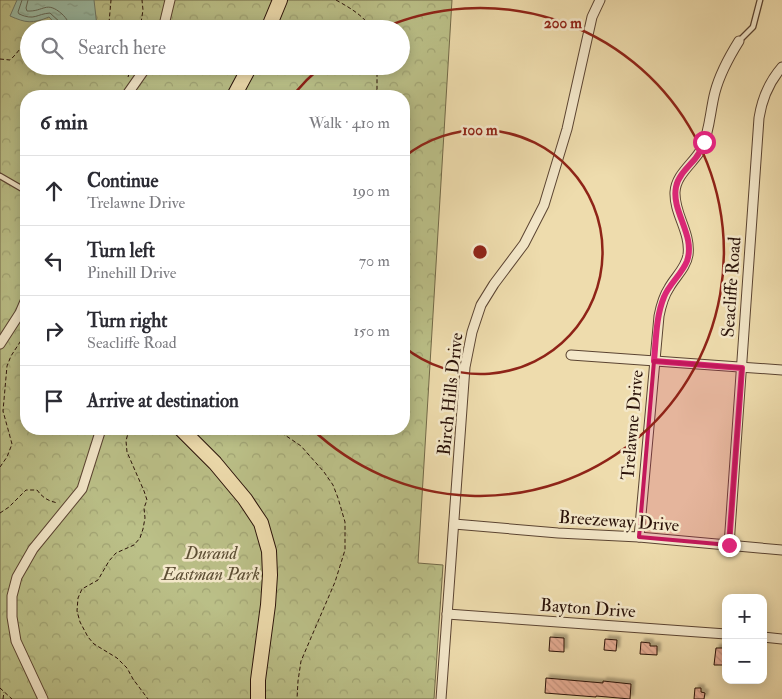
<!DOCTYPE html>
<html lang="en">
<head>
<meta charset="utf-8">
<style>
	body { margin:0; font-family:"IM FELL Double Pica",serif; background:#f2f2f3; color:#2b2b33 }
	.controls { position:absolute; right:15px; bottom:15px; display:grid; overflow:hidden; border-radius:10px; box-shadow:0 2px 12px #0003 }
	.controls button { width:45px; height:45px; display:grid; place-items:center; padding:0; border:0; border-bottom:1px solid #e1e1e2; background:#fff; color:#2b2b33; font:25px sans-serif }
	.stop { position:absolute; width:15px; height:15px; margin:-11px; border:4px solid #db2777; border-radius:50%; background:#fff }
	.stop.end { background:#db2777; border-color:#fff; box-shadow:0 1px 5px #0008 }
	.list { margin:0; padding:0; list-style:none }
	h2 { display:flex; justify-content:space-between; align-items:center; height:65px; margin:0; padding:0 20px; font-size:21px }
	h2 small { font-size:16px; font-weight:400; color:#7c7c81 }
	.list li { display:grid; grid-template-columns:32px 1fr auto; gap:15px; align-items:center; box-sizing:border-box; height:70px; padding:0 20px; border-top:1px solid #e1e1e2 }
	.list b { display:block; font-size:19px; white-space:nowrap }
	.list p { margin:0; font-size:16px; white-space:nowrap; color:#7c7c81 }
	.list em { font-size:16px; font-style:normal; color:#7c7c81 }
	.icon { flex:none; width:28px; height:28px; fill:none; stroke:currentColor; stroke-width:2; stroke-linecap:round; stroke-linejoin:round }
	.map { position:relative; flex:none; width:782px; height:699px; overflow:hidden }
	.search { position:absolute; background:#fff; box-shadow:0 2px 12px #0003; left:20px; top:20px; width:390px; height:55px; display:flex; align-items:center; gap:12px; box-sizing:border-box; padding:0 18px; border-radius:28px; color:#7c7c81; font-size:19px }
	.panel { position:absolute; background:#fff; box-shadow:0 2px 12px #0003; left:20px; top:90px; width:390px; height:345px; border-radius:20px }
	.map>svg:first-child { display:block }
</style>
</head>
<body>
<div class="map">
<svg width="782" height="699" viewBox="0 0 782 699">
	<defs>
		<pattern id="park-crowns" width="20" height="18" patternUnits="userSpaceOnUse" patternTransform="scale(1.25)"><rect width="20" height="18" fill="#bbc088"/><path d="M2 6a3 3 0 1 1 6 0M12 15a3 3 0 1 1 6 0" fill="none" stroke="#a1a474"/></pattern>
		<pattern id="water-ripples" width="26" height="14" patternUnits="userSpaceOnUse" patternTransform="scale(1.25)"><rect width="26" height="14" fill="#9bbca5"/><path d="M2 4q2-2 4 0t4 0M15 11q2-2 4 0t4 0" fill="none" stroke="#86a18d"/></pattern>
		<pattern id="building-back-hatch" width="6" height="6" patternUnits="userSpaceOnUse" patternTransform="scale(1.25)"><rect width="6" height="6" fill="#e9af97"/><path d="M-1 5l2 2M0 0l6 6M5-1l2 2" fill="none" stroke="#c89681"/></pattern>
		<filter id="shadow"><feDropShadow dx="3.5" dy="-3.5" stdDeviation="1" flood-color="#0004"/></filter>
	</defs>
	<rect width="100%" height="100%" fill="#eedcad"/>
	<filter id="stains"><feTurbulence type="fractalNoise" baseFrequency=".004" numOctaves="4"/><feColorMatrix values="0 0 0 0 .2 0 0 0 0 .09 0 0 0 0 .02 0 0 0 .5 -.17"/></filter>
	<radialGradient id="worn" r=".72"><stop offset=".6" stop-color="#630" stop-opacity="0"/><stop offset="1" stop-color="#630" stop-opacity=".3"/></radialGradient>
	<path fill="url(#park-crowns)" stroke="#726948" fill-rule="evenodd" d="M0,0H452L418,563L443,565L434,699H0ZM29,29H401V66H29ZM26,96H404V429H26Z"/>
	<path fill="url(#water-ripples)" stroke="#6e7867" d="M17,0H94L97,26L96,29H60L49,17C32,24 26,23 10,16Z"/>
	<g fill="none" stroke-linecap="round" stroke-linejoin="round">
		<g stroke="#626757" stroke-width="1">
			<path d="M22,0L18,12L19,14C35,21 36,14 50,13L62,24L63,29"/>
			<path d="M28,0L26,8L27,11C44,12 46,0 62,14C67,19 69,22 70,29"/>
		</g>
	</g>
	<g fill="url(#building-back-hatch)" stroke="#2a1209" filter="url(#shadow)">
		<path d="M550,637L564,638V652L549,651Z"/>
		<path d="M605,639L617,640L616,651L604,650Z"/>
		<path d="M641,642L650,643V646H657V655L640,654Z"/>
		<path d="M716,648H726L724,665H714Z"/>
		<path d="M546,678L603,683V681L631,684L630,699L596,696V697L545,693Z"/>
		<path d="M695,688H701V692L705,693L704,699H694Z"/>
	</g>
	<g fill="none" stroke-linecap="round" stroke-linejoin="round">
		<defs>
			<g id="lane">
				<path d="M739,41L753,27L760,0"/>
				<path d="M0,176L26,191"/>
			</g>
			<g id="street">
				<path d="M163,29L170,0"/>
				<path d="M126,96L147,66"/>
				<path d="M0,344L20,313L26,299"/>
				<path d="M571,355L782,370"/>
				<path d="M454,524L558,533L639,537L782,550"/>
				<path d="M639,537L659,316C661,306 663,297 669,288C675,277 686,268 688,255C691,232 674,214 675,192C676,174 694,163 702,148C710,130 710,111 715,92C720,73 729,57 739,41"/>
				<path d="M729,545L759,118C762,99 769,82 782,67"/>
				<path d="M447,614L726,634"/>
				<path d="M763,637L782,639"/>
				<path d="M43,699L16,641L12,617V596L17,577L33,549L82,489L101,429"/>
				<path d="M441,699L465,367L472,332L481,305L494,284L524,244L544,205L567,129L592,17L600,0"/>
			</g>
			<g id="primary">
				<path d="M268,29L280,0"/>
				<path d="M234,96L250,66"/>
				<path d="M181,429L215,463L245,499L261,523L269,551L270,575L268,605L258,680V699"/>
			</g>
		</defs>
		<use href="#lane" stroke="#5b4432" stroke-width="7"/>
		<use href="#street" stroke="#5b4432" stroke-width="11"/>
		<use href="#primary" stroke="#2a1209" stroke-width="16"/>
		<g stroke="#2a1209" stroke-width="1" stroke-dasharray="4 2.5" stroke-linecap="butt">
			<path d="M336,0C350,8 363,15 372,29"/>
			<path d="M107,29L109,23L111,0"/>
			<path d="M140,29L143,10L142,0"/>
			<path d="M0,59L10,60C17,54 22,45 29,39"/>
			<path d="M63,66L70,73L75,70L79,66"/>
			<path d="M128,77L132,66"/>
			<path d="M375,96L377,89V66"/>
			<path d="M129,429L126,441L127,452L144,491L147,500L144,508L145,518L143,529L140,538L134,545L116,553L109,561L98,580L82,589L78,598L77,611L80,622L88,637L94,644L117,658L127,668L133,679L148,699"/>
			<path d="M276,429L301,446L324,472L333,485L338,498L345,522V550L335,582L301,661L298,681L297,699"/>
			<path d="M0,467L7,457L12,444L3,411L7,366L11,356L22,339V326"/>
			<path d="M0,513L9,507L26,490H37C43,498 48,501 58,503"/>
			<path d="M0,688L12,699"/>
			<path d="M3,699L4,692"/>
		</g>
		<use href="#lane" stroke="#f4e8ca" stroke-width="4.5"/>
		<use href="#street" stroke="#f4e8ca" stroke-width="9"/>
		<use href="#primary" stroke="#eedcad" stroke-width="14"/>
	</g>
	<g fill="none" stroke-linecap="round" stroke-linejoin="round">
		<path stroke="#db2777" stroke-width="6" d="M704,142C702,148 699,154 695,159C688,167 678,176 676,187C671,212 696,235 687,261C682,274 669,284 664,297C656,316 656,340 654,361L742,368L729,545"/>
	</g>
	<path fill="#c2185b" fill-opacity="0.2" stroke="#c2185b" stroke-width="4" stroke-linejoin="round" d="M654,361L742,368L729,545L639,537Z"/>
	<g fill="none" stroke="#8f2418" stroke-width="2.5">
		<path d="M404 157A122 122 0 1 1 404 347"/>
		<path d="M293 95A244 244 0 0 1 322 66M383 28A244 244 0 1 1 312 429"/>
	</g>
	<g text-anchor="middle" stroke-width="5" stroke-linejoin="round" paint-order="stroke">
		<g font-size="18" fill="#2a1209" stroke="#f4e8ca">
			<text transform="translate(731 287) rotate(-86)" y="6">Seacliffe Road</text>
			<text transform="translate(450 394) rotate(-84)" y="6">Birch Hills Drive</text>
			<text transform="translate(632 425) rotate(-85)" y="6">Trelawne Drive</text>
			<text transform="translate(619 521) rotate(4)" y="6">Breezeway Drive</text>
			<text transform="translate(588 608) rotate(4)" y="6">Bayton Drive</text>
		</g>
		<g font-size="18" font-style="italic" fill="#5d4f35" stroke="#f4e8ca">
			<text x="211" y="559">Durand<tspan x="211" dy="21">Eastman Park</tspan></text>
		</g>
	</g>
	<circle cx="480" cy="252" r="8" fill="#8f2418" stroke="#f4e8ca" stroke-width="2.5"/>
	<g font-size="15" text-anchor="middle" font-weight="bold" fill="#8f2418" stroke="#f4e8ca" stroke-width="5" stroke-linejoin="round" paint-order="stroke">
		<text x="563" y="28">200 m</text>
		<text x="480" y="135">100 m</text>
	</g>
	<rect width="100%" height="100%" filter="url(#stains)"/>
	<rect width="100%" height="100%" fill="url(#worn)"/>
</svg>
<div class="controls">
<button>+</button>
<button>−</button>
</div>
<div class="stop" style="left:704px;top:142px"></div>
<div class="stop end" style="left:729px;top:545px"></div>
<div class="search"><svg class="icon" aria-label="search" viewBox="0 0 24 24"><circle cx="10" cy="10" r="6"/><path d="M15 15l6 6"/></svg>Search here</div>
<section class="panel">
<h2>6 min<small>Walk · 410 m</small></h2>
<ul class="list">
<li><svg class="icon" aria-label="ahead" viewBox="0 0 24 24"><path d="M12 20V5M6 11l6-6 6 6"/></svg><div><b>Continue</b><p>Trelawne Drive</p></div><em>190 m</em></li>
<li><svg class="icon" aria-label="left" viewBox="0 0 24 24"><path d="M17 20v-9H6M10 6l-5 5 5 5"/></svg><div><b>Turn left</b><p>Pinehill Drive</p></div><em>70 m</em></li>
<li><svg class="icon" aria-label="right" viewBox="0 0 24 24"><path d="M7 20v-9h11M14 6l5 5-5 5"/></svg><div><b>Turn right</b><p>Seacliffe Road</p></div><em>150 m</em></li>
<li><svg class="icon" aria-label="arrive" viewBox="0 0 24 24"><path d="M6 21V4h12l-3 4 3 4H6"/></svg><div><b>Arrive at destination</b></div></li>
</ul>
</section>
</div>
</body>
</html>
